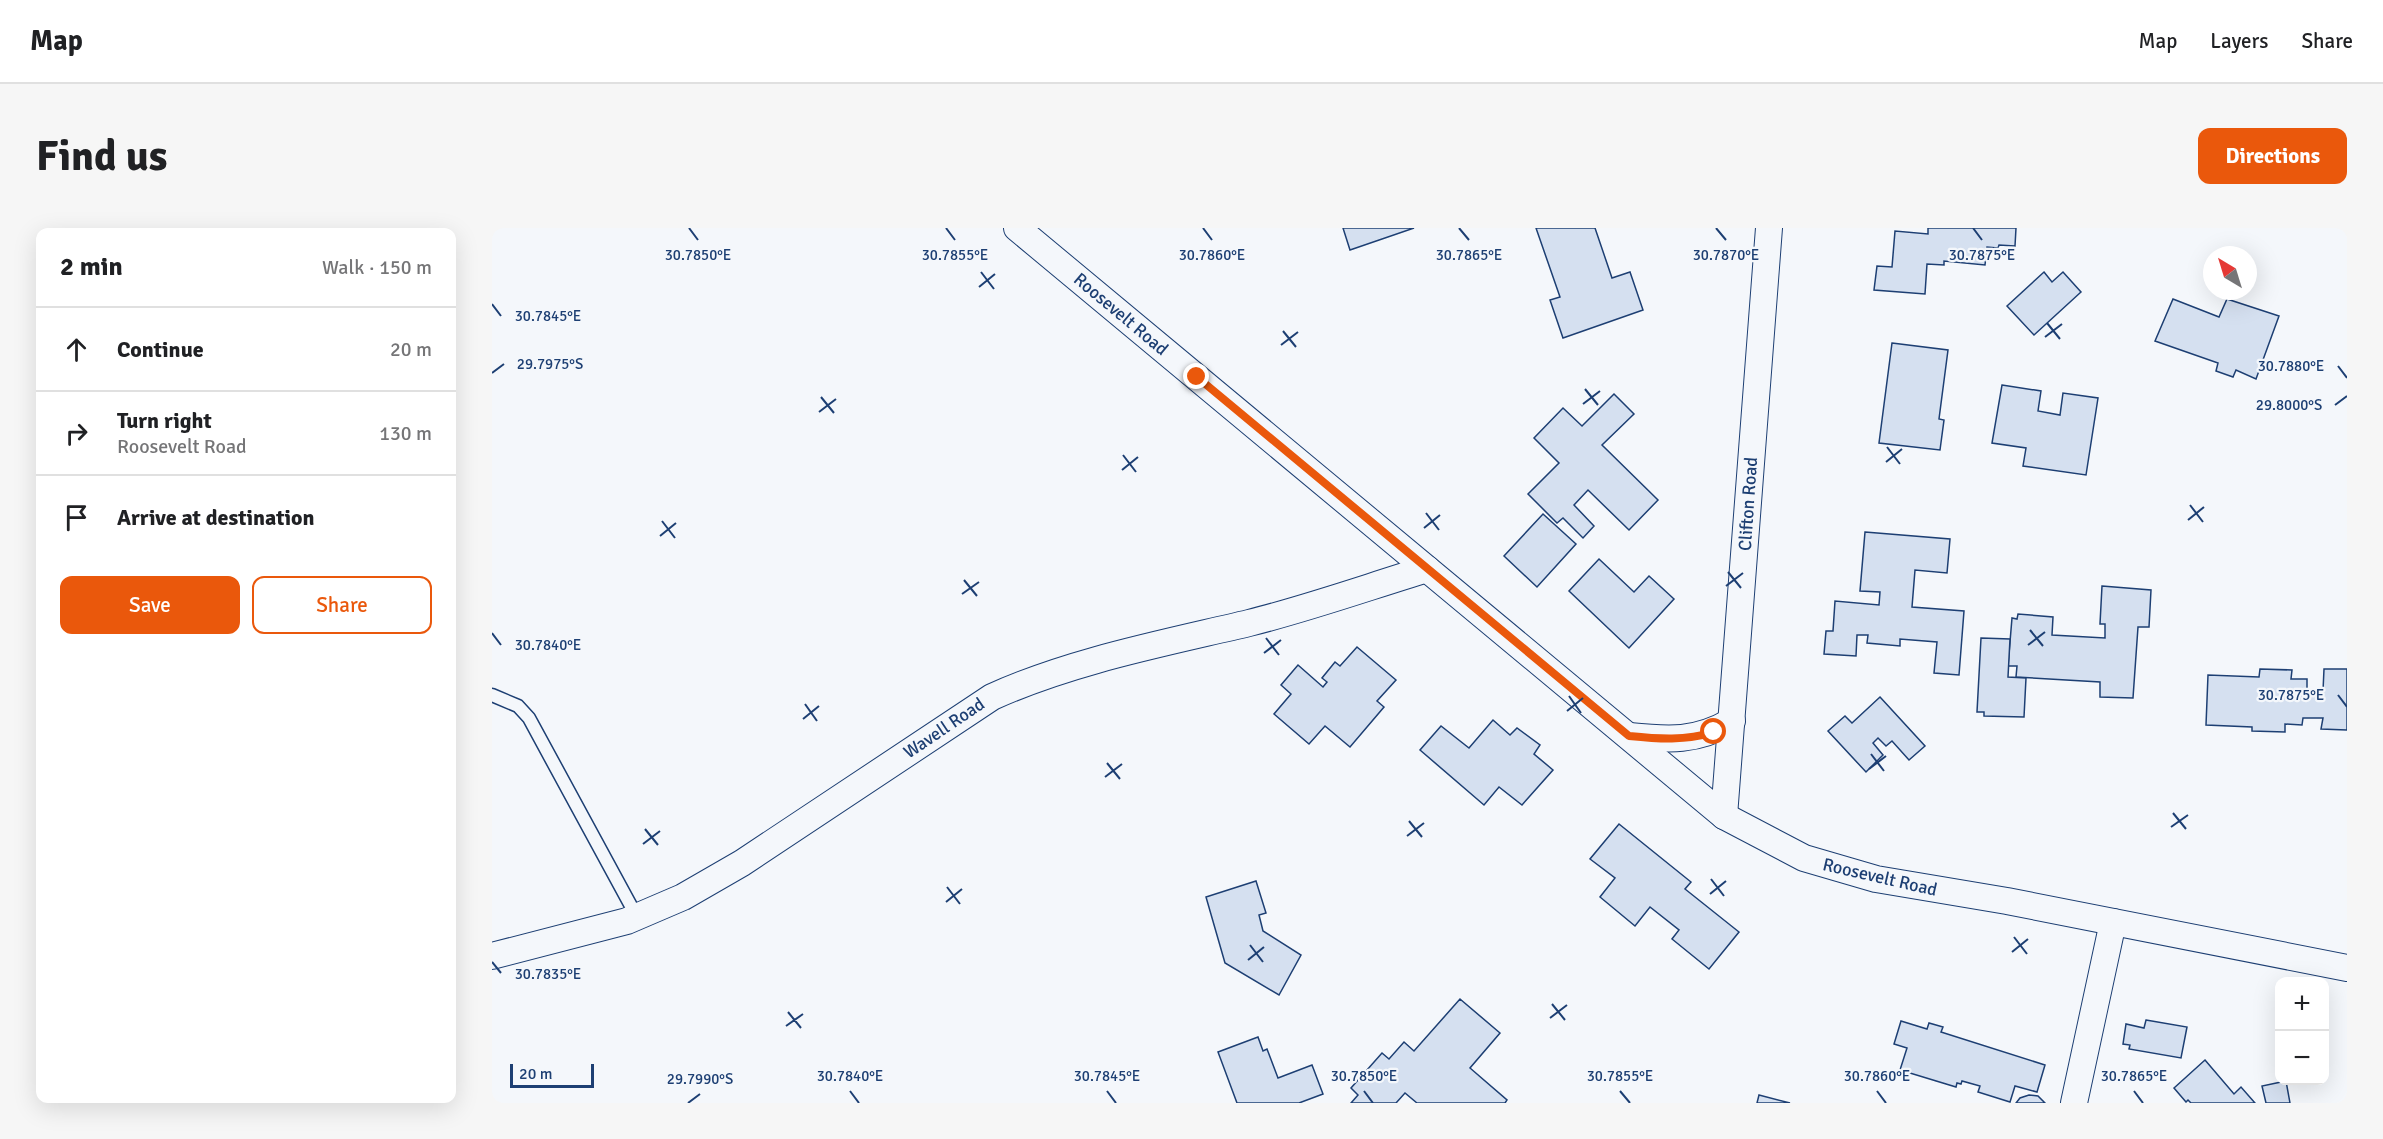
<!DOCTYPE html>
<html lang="en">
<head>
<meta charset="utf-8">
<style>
	body { margin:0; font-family:Signika,sans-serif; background:#f6f6f6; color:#202124 }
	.controls { position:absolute; right:18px; bottom:18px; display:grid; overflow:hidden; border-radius:12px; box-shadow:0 6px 24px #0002 }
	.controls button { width:54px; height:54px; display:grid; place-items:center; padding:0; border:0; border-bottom:2px solid #e0e0e0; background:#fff; color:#202124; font:30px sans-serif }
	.compass { position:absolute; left:1711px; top:18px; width:54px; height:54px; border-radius:50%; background:#fff; box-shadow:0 6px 24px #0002; rotate:322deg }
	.scale { position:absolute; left:18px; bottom:15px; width:84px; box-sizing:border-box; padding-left:6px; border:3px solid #1d3f73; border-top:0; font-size:16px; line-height:21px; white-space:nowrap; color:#1d3f73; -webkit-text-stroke:4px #f4f7fb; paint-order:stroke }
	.stop { position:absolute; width:18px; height:18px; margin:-14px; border:4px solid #ea580c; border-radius:50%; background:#fff }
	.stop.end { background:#ea580c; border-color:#fff; box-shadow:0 2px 6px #0008 }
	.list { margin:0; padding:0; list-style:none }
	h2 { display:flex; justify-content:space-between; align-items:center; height:78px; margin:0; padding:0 24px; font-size:26px }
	h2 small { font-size:20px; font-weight:400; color:#757577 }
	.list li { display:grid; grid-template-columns:39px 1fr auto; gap:18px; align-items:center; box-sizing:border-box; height:84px; padding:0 24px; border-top:2px solid #e0e0e0 }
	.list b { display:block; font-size:22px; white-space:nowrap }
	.list p { margin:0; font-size:20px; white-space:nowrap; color:#757577 }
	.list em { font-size:20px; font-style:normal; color:#757577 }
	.actions { display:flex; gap:12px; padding:18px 24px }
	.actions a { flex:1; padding:14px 0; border:2px solid #ea580c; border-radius:12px; text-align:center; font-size:21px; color:#ea580c }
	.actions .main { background:#ea580c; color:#fff }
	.icon { flex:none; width:33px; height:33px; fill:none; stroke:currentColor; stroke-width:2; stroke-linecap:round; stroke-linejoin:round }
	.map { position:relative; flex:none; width:1855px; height:875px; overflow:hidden; border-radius:12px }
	header { display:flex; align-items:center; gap:36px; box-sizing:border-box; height:84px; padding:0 30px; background:#fff; border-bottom:2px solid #e0e0e0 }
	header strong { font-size:28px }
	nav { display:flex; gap:33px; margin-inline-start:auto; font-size:21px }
	.intro { display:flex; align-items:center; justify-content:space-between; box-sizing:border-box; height:144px; padding:0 36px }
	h1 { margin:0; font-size:42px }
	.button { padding:15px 27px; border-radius:12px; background:#ea580c; color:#fff; font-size:21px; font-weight:700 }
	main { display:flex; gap:36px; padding:0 36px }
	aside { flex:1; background:#fff; border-radius:12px; box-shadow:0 6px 24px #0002 }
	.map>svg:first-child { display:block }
</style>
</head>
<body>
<header>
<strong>Map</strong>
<nav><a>Map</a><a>Layers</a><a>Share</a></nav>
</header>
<div class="intro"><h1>Find us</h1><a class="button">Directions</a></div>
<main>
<aside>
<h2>2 min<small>Walk · 150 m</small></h2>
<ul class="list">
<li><svg class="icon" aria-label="ahead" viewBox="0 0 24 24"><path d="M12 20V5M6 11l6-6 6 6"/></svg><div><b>Continue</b></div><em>20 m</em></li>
<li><svg class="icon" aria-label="right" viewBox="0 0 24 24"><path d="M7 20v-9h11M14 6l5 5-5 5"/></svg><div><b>Turn right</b><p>Roosevelt Road</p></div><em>130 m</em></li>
<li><svg class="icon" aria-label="arrive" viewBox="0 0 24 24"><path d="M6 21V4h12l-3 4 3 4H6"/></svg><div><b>Arrive at destination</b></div></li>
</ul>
<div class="actions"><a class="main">Save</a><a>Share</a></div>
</aside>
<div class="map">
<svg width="1855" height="875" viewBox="0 0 1855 875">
	<rect width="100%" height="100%" fill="#f4f7fb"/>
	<g fill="#d5e0f0" stroke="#1d3f73" stroke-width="1.5">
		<path d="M851,0H922L858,22Z"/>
		<path d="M1044,0H1103L1120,50L1138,44L1151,82L1071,110L1058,72L1068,69Z"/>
		<path d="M1436,0H1524L1523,18L1507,17L1506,20L1495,19L1493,37L1452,33V37L1435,36L1433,66L1382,62L1385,38L1400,39L1403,3L1436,6Z"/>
		<path d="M1552,44L1560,54L1571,44L1589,64L1542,107L1515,78Z"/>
		<path d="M1681,71L1727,89L1735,71L1787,88L1764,151L1744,142L1741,149L1724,143L1726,135L1663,113Z"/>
		<path d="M1400,115L1456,122L1447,191L1452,192L1448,222L1387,215Z"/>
		<path d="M1510,157L1549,163L1546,183L1568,187L1571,165L1606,170L1594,247L1531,238L1534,220L1500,215Z"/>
		<path d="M1122,166L1142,186L1110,217L1166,272L1137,302L1096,262L1082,277L1102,298L1091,310L1071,290L1065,295L1036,266L1067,235L1042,210L1071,180L1090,198Z"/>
		<path d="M1051,286L1084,316L1045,359L1012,328Z"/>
		<path d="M1373,304L1458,311L1455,345L1423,342L1420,379L1472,383L1467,447L1442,445L1445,414L1408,411V418L1375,415L1376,407H1365L1364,428L1332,426L1334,403H1341L1343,373L1387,377L1388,364L1368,363Z"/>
		<path d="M1107,331L1142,364L1157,348L1182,371L1137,420L1077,363Z"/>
		<path d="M1610,358L1659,362L1657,399H1646L1641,470L1608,469V454L1524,449L1525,438H1516L1520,390L1525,391L1526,386L1561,389L1560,407L1613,410V396H1608Z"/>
		<path d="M1489,410L1518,411L1516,449L1534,450L1532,489L1492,488V484H1485Z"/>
		<path d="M865,419L904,452L885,473L892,479L858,519L833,498L817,516L782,486L799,466L789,457L806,437L831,459L835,454L830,450L843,434L848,438Z"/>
		<path d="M1768,441L1800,442L1799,451H1815V462L1831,463L1832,441H1855V502L1829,501L1831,490H1811L1810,497L1793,496V504L1760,503V499L1714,497L1716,447L1767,449Z"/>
		<path d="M1388,469L1433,518L1417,532L1400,513L1394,518L1386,510L1381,515L1391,527L1374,544L1336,503L1353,488L1360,495Z"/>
		<path d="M1001,492L1018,507L1025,500L1048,517L1042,526L1061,542L1030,577L1007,559L992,577L928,522L949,498L977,520Z"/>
		<path d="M1127,596L1199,654L1193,661L1247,704L1217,741L1180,711L1187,702L1158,679L1143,698L1108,669L1123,650L1098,631Z"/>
		<path d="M764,653L774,685L767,687L771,703L809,727L787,767L733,735L714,669Z"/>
		<path d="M968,771L1008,805L978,840L1015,872L1013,875H925L913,865L904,875H859L866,867L859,860L890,825L897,831L912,814L922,823Z"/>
		<path d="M1654,792L1695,799L1689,830L1637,821L1638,817L1631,816L1634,796L1652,800Z"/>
		<path d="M1409,793L1435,801L1437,795L1451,799L1449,804L1553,837L1545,864L1523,858L1518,874L1486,864L1488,858L1470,853L1469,856L1465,855L1464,859L1408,842L1415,820L1402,816Z"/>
		<path d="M766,809L771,823L775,821L786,850L820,837L831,866L807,875H745L726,824Z"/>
		<path d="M1713,832L1742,866L1749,859L1763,875H1699L1696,872L1694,874L1682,860Z"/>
		<path d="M1794,853L1798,875H1774L1770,858Z"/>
		<path d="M1267,867L1298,875H1265Z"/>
		<path d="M1537,867L1546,868L1553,875H1524L1528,870Z"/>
	</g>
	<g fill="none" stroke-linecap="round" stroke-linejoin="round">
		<defs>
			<path id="service" d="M0,467L26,478L37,490L145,689"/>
			<g id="minor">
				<path d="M525,0L1232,588L1312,630L1384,651L1515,673L1855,740"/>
				<path d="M1137,508C1177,512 1204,514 1240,493"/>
				<path d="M1232,588L1277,0"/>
				<path d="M0,728L135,693L191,669L250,635L500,469C579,433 673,415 757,395C817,380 876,359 935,341"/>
				<path d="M1582,875L1621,694"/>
			</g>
		</defs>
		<use href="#service" stroke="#1d3f73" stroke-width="15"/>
		<use href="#minor" stroke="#1d3f73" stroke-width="28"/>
		<use href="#service" stroke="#f4f7fb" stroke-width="12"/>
		<use href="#minor" stroke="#f4f7fb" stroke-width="26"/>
	</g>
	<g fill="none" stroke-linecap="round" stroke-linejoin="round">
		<path stroke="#ea580c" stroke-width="8" d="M705,149L1137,508C1167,511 1193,513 1222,504"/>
	</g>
	<path fill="none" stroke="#1d3f73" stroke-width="2" d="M197,0L206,12M454,0L463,12M711,0L720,12M967,0L977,12M1224,0L1234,12M1481,0L1490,12M489,44L502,61M487,59L503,46M0,76L9,88M1555,95L1568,111M791,103L804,119M1553,109L1570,96M789,117L806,104M1846,138L1855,150M0,145L12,136M1093,161L1106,177M329,169L342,185M1091,176L1108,163M1843,177L1855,168M327,184L344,171M1395,219L1408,236M631,227L644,244M1394,234L1410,221M630,242L646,229M1698,277L1711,294M934,285L947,302M1696,292L1712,279M170,293L183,310M932,300L948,287M168,308L184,295M1236,344L1249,360M472,352L485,368M1234,358L1251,345M470,366L487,354M1538,402L1551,418M0,405L9,417M774,410L787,427M1536,417L1553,404M772,425L789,412M1846,467L1855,479M1077,468L1089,485M313,476L325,493M1075,483L1091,470M311,491L327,478M1379,526L1392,543M615,535L628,551M1377,541L1394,528M613,549L630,536M1681,585L1694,601M917,593L930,609M1679,599L1696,587M153,601L166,617M915,608L932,595M151,616L168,603M1219,651L1232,668M455,659L468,676M1218,666L1234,653M454,674L470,661M1522,709L1535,726M758,717L771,734M1520,724L1536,711M756,732L772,719M0,734L9,745M1060,776L1073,792M296,784L309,800M1058,790L1075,777M294,798L311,786M358,863L367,875M615,863L624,875M872,863L881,875M1128,863L1138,875M1385,863L1394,875M1642,863L1651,875M196,875L208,866"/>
	<g text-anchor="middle" stroke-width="4.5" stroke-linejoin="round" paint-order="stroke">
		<g font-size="18" fill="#1d3f73" stroke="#f4f7fb">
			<text transform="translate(629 86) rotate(40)" y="6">Roosevelt Road</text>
			<text transform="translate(1256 276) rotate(-86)" y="6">Clifton Road</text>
			<text transform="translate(452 500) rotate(-34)" y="6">Wavell Road</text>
			<text transform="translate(1388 649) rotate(13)" y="6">Roosevelt Road</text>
		</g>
	</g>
	<g font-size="15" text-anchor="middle" fill="#1d3f73" stroke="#f4f7fb" stroke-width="4.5" stroke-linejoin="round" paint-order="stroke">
		<text x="206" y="32">30.7850°E</text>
		<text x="463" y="32">30.7855°E</text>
		<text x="720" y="32">30.7860°E</text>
		<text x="977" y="32">30.7865°E</text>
		<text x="1234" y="32">30.7870°E</text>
		<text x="1490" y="32">30.7875°E</text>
		<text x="56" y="93">30.7845°E</text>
		<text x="58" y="141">29.7975°S</text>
		<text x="1799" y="143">30.7880°E</text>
		<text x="1797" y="182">29.8000°S</text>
		<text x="56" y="422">30.7840°E</text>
		<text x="1799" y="472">30.7875°E</text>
		<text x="56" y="751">30.7835°E</text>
		<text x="358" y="853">30.7840°E</text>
		<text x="615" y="853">30.7845°E</text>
		<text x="872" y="853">30.7850°E</text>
		<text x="1128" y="853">30.7855°E</text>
		<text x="1385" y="853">30.7860°E</text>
		<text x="1642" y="853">30.7865°E</text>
		<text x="208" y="856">29.7990°S</text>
	</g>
</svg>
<div class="controls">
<button>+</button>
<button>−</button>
</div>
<svg class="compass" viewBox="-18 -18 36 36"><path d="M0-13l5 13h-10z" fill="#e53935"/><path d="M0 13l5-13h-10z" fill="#757577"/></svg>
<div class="scale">20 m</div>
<div class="stop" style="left:1222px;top:504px"></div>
<div class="stop end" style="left:705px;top:149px"></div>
</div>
</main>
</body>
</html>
